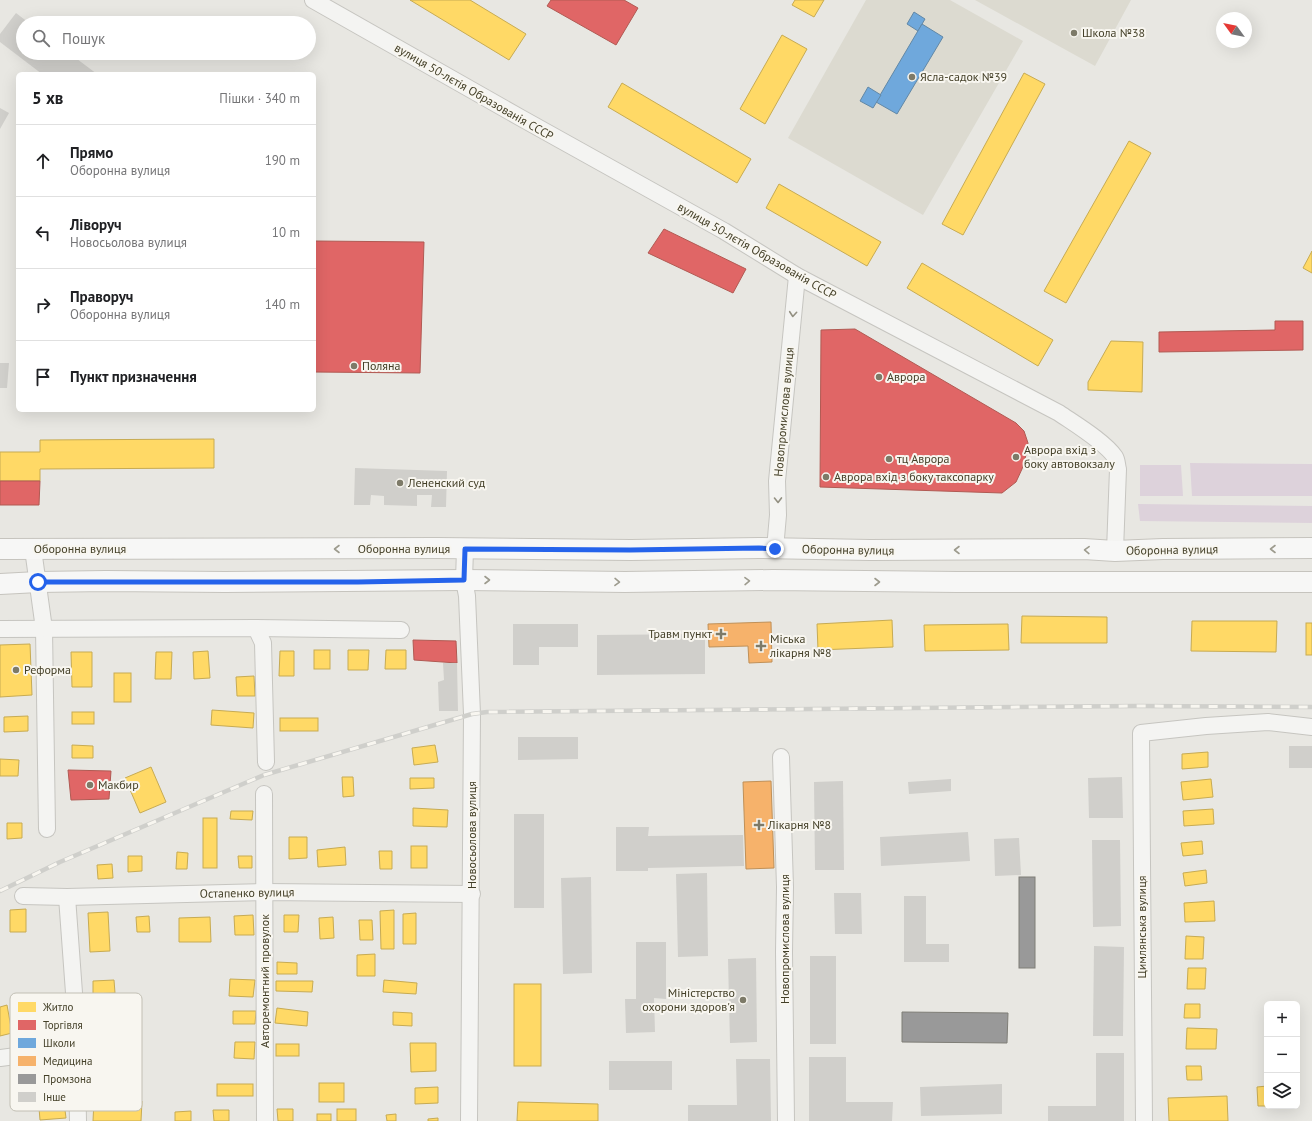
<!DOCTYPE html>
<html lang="uk">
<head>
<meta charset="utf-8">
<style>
	body { margin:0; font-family:"PT Sans",sans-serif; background:#f2f2f2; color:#202124 }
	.controls { position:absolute; right:12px; bottom:12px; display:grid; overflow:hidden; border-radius:6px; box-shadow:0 4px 16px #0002 }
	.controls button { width:36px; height:36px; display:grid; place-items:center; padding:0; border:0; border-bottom:1px solid #e0e0e0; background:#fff; color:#202124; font:20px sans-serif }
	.compass { position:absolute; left:1216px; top:12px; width:36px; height:36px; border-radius:50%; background:#fff; box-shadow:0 4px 16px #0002; rotate:303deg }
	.stop { position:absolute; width:12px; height:12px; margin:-9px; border:3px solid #2563eb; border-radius:50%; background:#fff }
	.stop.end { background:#2563eb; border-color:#fff; box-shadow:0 1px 4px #0008 }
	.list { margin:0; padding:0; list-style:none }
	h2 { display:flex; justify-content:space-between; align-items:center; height:52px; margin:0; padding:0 16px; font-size:17px }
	h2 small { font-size:13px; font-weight:400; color:#757577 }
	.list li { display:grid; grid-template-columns:26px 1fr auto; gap:12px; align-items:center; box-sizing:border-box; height:72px; padding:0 16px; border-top:1px solid #e0e0e0 }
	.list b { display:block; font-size:15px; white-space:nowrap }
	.list p { margin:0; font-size:13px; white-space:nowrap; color:#757577 }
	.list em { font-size:13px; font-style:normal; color:#757577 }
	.icon { flex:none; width:22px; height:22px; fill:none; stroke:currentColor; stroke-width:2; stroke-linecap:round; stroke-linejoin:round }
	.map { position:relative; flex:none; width:1312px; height:1121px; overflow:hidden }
	.search { position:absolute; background:#fff; box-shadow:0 4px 16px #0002; left:16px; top:16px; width:300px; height:44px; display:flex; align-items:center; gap:10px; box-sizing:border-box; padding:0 14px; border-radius:22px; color:#757577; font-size:15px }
	.panel { position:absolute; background:#fff; box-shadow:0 4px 16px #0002; left:16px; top:72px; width:300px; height:340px; border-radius:6px }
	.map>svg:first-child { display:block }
</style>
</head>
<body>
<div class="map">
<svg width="1312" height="1121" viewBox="0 0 1312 1121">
	<rect width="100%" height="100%" fill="#e8e7e2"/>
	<g fill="#dcdad0">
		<path d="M866,0H950L1023,41L923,215L788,138Z"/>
		<path d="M975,0H1131L1095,66Z"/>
	</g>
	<g fill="#ddd2db">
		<path d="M1190,463L1312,464V496H1192Z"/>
		<path d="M1140,465H1181L1183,496H1140Z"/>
		<path d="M1138,504L1312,506V523L1140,521Z"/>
	</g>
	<g fill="#ffd966" stroke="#c7ab53">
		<path d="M410,0H470L526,34L509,60Z"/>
		<path d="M795,0H824L814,17L792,5Z"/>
		<path d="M782,35L807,49L765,124L740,109Z"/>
		<path d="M1024,73L1045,84L963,235L942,224Z"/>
		<path d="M622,83L751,159L737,183L608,107Z"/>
		<path d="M1129,141L1151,153L1066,303L1044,291Z"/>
		<path d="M779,184L881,242L867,266L766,208Z"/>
		<path d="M1312,251V273L1303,268Z"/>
		<path d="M922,263L1053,340L1038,366L907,288Z"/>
		<path d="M1111,341L1143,342L1142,392L1088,390V382Z"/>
		<path d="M214,439V468L40,469V481H0V452H40V440Z"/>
		<path d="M1022,616L1107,617V643H1021Z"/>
		<path d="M892,620L893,647L818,650L817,624Z"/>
		<path d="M1192,621H1277L1276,652L1191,651Z"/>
		<rect x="1306" y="623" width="6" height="32"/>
		<path d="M1008,624L1009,650L925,651L924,625Z"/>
		<path d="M30,644L32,695L0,697V645Z"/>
		<rect x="314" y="650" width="16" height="19"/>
		<path d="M348,650H369L368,670H348Z"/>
		<path d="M386,650H406V669H385Z"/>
		<path d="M208,651L210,678L194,679L193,652Z"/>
		<path d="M280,651H294V676H279Z"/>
		<path d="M71,652H92V687H72Z"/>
		<path d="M156,652H172L171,679H155Z"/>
		<rect x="114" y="673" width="17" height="29"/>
		<path d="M254,676L255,696H237L236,677Z"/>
		<path d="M212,710L254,713L253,728L211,725Z"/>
		<rect x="72" y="712" width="22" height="12"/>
		<path d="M28,716V731L4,732V717Z"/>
		<rect x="280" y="718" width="38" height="13"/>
		<path d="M72,745L93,746V758H72Z"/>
		<path d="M435,745L438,762L414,765L412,748Z"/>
		<path d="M1208,752V767L1182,769V754Z"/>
		<path d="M0,759L19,760L18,776H0Z"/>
		<path d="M151,767L166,802L140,813L125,778Z"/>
		<path d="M342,777H353L354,796L343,797Z"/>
		<path d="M410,778H434V788L410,789Z"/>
		<path d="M1211,779L1213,797L1183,800L1181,782Z"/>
		<path d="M413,808L448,810L447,827L413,826Z"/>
		<path d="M1213,809L1214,824L1184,826L1183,811Z"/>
		<path d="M231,811H253L252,820L230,819Z"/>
		<rect x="203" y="818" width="14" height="50"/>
		<path d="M7,823H22V838L7,839Z"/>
		<path d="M289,837H307V858L289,859Z"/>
		<path d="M1202,841L1203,854L1183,856L1181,843Z"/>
		<rect x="411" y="846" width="16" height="22"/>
		<path d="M345,847L346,865L318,867L317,850Z"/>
		<path d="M379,851H392V869H380Z"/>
		<path d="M177,852L188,853L187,869H176Z"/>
		<path d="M128,856H142V871L128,872Z"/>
		<path d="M238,856H252V868H239Z"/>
		<path d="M112,864L113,878L98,879L97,865Z"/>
		<path d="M1206,870L1207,883L1185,886L1183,873Z"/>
		<path d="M1214,901L1215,921L1185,922L1184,903Z"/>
		<path d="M26,909V932H10V910Z"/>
		<path d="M394,910V949H381L380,911Z"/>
		<path d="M108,912L110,951L90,952L88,913Z"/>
		<path d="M416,913V944H403V914Z"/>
		<path d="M253,915L254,935H235L234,916Z"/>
		<path d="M284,915H299L298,932H284Z"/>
		<path d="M149,916L150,932H137L136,917Z"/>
		<path d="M210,917L211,942H179V918Z"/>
		<path d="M333,917L334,938L320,939L319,918Z"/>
		<path d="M359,920H372L373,940H360Z"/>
		<path d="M1186,936L1204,937L1203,959H1185Z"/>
		<path d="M375,954V976H357V955Z"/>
		<path d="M277,962L297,963V974H277Z"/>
		<path d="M1188,968H1206L1205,989H1187Z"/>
		<path d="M230,979L255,980L253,997L229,996Z"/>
		<path d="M114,980L115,993L93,994V981Z"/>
		<path d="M384,980L417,983L416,994L383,992Z"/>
		<path d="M276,981H313L312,992L276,991Z"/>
		<rect x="514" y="984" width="27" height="82"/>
		<path d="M1185,1004H1200V1018H1184Z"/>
		<path d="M7,1005L12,1033L0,1036V1007Z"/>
		<path d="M277,1008L308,1012L307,1026L275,1023Z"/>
		<path d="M233,1011H256L255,1024H233Z"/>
		<path d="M393,1012L412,1013V1026L393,1025Z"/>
		<path d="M1187,1028L1217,1029L1216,1049H1186Z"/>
		<path d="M235,1042H255L254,1059L234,1058Z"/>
		<path d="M410,1043H436V1071L411,1072Z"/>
		<rect x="276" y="1044" width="23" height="12"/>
		<path d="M1186,1066H1201L1202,1080H1187Z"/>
		<rect x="319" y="1083" width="25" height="19"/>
		<rect x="217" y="1084" width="36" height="12"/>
		<path d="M1267,1086V1106H1258L1257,1087Z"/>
		<path d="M438,1087V1103L415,1104V1088Z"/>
		<path d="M63,1094L66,1118L40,1120L38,1096Z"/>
		<path d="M1227,1096L1228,1121H1169L1168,1098Z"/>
		<path d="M94,1100L142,1101L141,1121H93Z"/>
		<path d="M518,1102L598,1104V1121H517Z"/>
		<path d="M277,1109H293V1121H278Z"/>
		<rect x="337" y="1109" width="19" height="12"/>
		<path d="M213,1110H229V1121H214Z"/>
		<path d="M191,1111V1121H175V1112Z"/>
		<rect x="317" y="1114" width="14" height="7"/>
		<path d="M396,1114V1121H387L386,1115Z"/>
		<path d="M438,1118V1121H428V1119Z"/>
	</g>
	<g fill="#e06666" stroke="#b15a53">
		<path d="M551,0H624L638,8L616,45L547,6Z"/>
		<path d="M664,229L746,269L733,293L648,253Z"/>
		<path d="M314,241L424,242L420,373L314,372Z"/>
		<path d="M1275,321H1303V350L1159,352V332L1275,330Z"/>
		<path d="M855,329L1016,423L1024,431L1028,443L1026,455L1022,469L1016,482L1002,493L820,487L821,330Z"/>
		<path d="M0,481H40L39,505H0Z"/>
		<path d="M413,640L456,641L457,663L414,660Z"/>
		<path d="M68,770L111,771L109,799L71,800Z"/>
	</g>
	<g fill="#6fa8dc" stroke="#6288a6">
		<path d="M914,12L925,19L918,31L907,24Z"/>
		<path d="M922,24L943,37L897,114L876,102Z"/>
		<path d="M868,87L881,95L873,108L860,101Z"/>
	</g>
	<g fill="#f6b26b" stroke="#c09057">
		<path d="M771,622L772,662L749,663L748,646L709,647L708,624Z"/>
		<path d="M771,781L774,868L746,869L743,782Z"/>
	</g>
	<g fill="#999" stroke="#7f7e77">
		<rect x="1019" y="877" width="16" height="91"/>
		<path d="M902,1012L1008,1013L1007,1043L902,1042Z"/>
	</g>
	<g fill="#d0cfcb">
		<path d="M16,13L29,23H23V53H69L97,74H42L0,42V34Z"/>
		<path d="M0,108L9,113L0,129Z"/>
		<path d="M0,363H9L7,388H0Z"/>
		<path d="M166,410H250V412L166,411Z"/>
		<path d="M355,468L447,471L446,507H431L432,495H417V506L384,505V496L371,495L370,505H354Z"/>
		<path d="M513,624H578V647H539V665H513Z"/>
		<path d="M705,634V674L597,675V635Z"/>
		<path d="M443,663H457L458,711H439L438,682L444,680Z"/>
		<path d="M518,737H578V759L518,760Z"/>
		<rect x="1289" y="746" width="23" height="22"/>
		<path d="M1122,777L1123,818H1089L1088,778Z"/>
		<path d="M951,779V791L909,794L908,782Z"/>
		<path d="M843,781L844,870H815L814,782Z"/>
		<rect x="514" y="814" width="30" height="94"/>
		<path d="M616,827H649L648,836L743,835L744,866L648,868V871H616Z"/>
		<path d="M968,832L970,861L881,866L880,837Z"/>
		<path d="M1019,838L1021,875L995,876L994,839Z"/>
		<path d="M1092,840H1120L1121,926L1093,927Z"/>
		<path d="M707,873L708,956L678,957L676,874Z"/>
		<path d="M591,877L592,973L563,974L561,878Z"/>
		<path d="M834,893H861L862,934H835Z"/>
		<path d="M904,896H926V944H949V962H904Z"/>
		<path d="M636,942H666V999L654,998L655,1032L626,1033L625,999H636Z"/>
		<path d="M1094,946L1124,947L1123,1036H1093Z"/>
		<rect x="810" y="956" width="26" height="88"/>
		<path d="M756,958L757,1042L730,1043L728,959Z"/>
		<path d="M1096,1053H1124V1121H1048V1106H1096Z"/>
		<path d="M809,1057H846V1102H893L892,1121H809Z"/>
		<path d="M736,1059H770L771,1121H688V1105H737Z"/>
		<rect x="609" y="1061" width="63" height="29"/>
		<path d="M1002,1084V1114L921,1116L920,1087Z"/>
	</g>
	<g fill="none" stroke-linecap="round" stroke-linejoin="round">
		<defs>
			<g id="minor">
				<path d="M313,0L521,118L724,231L797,276L1059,413C1075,424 1105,442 1115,457C1117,460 1117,466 1118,469L1115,551"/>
				<path d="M33,549L44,629L47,829"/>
				<path d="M465,549L464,580L467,596L472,714L469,1121"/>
				<path d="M775,549L778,515L777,481L797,276"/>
				<path d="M256,628L401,630"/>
				<path d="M0,629L256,628L263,643L266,762"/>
				<path d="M781,757L785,887L784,952L786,1121"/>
				<path d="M264,794L265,1121"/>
				<path d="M23,896L67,897L265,892L472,894"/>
				<path d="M67,897L76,1020L78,1121"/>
				<path d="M0,1058L76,1048"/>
				<path d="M1144,1121L1141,733L1206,726L1268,722L1312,727"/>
			</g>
			<g id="major">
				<path d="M0,549L437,548L631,550L759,548L870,550L1084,549L1115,551L1163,549L1312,548"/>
				<path d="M0,584L38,582L106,581L225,582L464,580L625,582L773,580L957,582H1312"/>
			</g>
		</defs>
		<use href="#minor" stroke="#c6c5c0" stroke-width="18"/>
		<use href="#major" stroke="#c6c4be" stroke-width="22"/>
		<use href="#minor" stroke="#f4f4f2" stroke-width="16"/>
		<use href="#major" stroke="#f7f7f6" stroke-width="20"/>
		<defs>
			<path id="rail" d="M0,891L60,862L264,775L472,714L487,712L1138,706L1312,707"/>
		</defs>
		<use href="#rail" stroke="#cfcfcb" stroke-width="4.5"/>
		<use href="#rail" stroke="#f8f6f0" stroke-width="3" stroke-dasharray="9" stroke-linecap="butt"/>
	</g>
	<defs><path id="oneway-chevron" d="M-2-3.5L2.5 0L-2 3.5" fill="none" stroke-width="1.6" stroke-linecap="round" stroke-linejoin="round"/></defs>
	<g stroke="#939082">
		<use href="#oneway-chevron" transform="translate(793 314) rotate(95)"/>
		<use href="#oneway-chevron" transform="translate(778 500) rotate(89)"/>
	</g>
	<g stroke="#9d9b8e">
		<use href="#oneway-chevron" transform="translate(337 549) rotate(180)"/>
		<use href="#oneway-chevron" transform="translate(1273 549) rotate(180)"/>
		<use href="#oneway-chevron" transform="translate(957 550) rotate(180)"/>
		<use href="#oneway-chevron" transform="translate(1087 550) rotate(-178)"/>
		<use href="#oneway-chevron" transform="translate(487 580)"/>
		<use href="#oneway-chevron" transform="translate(747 581) rotate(-1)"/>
		<use href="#oneway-chevron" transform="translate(617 582) rotate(1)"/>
		<use href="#oneway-chevron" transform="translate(877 582)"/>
	</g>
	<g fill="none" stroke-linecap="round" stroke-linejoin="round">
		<path stroke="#2563eb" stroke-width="5" d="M38,582H358L464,580L465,549L630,550L759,548L775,549"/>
	</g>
	<g fill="#7d7a68" stroke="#f8f6f0" stroke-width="1.5">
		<circle cx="1074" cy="33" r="4"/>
		<circle cx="912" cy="77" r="4"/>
		<circle cx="354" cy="366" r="4"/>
		<circle cx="879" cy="377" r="4"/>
		<circle cx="1016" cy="457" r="4"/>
		<circle cx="889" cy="459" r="4"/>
		<circle cx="826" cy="477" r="4"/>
		<circle cx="400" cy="483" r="4"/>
		<path d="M719 628h4v4h4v4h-4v4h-4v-4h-4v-4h4z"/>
		<path d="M759 640h4v4h4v4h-4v4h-4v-4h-4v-4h4z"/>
		<circle cx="16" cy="670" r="4"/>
		<circle cx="90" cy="785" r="4"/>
		<path d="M757 819h4v4h4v4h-4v4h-4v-4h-4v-4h4z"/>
		<circle cx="743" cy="1000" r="4"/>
	</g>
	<g text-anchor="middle" stroke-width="4" stroke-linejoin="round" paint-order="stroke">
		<g font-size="12" fill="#433f27" stroke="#f8f6f0" text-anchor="start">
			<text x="1082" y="37">Школа №38</text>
			<text x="920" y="81">Ясла-садок №39</text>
			<text x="362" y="370">Поляна</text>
			<text x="887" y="381">Аврора</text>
			<text x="1024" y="454">Аврора вхід з<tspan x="1024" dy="14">боку автовокзалу</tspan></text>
			<text x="897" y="463">тц Аврора</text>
			<text x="834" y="481">Аврора вхід з боку таксопарку</text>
			<text x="408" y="487">Лененский суд</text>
			<text x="712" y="638" text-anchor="end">Травм пункт</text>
			<text x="770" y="643">Міська<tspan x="770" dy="14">лікарня №8</tspan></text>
			<text x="24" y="674">Реформа</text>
			<text x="98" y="789">Макбир</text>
			<text x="768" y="829">Лікарня №8</text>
			<text x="735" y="997" text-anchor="end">Міністерство<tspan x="735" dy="14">охорони здоров'я</tspan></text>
		</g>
		<g font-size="12" fill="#433f27" stroke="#f8f6f0">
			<text transform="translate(474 92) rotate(30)" y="4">вулиця 50-лєтія Образованія СССР</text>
			<text transform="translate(757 251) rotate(30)" y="4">вулиця 50-лєтія Образованія СССР</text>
			<text transform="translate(784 412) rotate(-85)" y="4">Новопромислова вулиця</text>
			<text x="80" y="553">Оборонна вулиця</text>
			<text x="404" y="553">Оборонна вулиця</text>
			<text transform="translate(848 550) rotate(1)" y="4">Оборонна вулиця</text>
			<text transform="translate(1172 550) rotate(-1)" y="4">Оборонна вулиця</text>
			<text transform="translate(472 835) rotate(-90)" y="4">Новосьолова вулиця</text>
			<text transform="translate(247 893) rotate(-1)" y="4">Остапенко вулиця</text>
			<text transform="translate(1142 927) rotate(-90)" y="4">Цимлянська вулиця</text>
			<text transform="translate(785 939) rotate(-90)" y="4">Новопромислова вулиця</text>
			<text transform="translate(265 981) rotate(-90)" y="4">Авторемонтний провулок</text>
		</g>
	</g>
	<rect x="10" y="993" width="132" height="118" rx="6" fill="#f8f6f0" stroke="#c2bfb4" stroke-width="1"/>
	<rect x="18" y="1002" width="18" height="10" fill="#ffd966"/>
	<rect x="18" y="1020" width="18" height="10" fill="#e06666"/>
	<rect x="18" y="1038" width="18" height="10" fill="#6fa8dc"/>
	<rect x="18" y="1056" width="18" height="10" fill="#f6b26b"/>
	<rect x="18" y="1074" width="18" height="10" fill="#999"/>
	<rect x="18" y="1092" width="18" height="10" fill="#d0cfcb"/>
	<g font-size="11" fill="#433f27">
		<text x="43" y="1011">Житло</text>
		<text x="43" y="1029">Торгівля</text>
		<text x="43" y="1047">Школи</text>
		<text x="43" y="1065">Медицина</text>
		<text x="43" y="1083">Промзона</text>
		<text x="43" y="1101">Інше</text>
	</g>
</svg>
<div class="controls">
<button>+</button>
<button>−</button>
<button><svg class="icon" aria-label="layers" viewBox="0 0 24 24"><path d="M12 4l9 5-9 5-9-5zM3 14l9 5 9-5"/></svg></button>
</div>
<svg class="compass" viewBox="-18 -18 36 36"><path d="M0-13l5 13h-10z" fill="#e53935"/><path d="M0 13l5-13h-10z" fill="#757577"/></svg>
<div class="stop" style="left:38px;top:582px"></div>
<div class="stop end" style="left:775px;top:549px"></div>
<div class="search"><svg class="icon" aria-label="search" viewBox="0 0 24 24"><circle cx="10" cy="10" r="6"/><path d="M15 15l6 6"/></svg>Пошук</div>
<section class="panel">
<h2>5 хв<small>Пішки · 340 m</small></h2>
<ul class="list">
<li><svg class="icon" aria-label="ahead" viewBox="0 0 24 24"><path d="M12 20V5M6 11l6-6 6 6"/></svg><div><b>Прямо</b><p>Оборонна вулиця</p></div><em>190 m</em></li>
<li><svg class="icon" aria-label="left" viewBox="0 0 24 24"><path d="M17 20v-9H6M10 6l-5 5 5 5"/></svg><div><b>Ліворуч</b><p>Новосьолова вулиця</p></div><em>10 m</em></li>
<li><svg class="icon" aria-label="right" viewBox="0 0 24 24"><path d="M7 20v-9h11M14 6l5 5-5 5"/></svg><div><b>Праворуч</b><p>Оборонна вулиця</p></div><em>140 m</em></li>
<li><svg class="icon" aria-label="arrive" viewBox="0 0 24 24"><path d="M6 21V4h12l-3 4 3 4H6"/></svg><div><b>Пункт призначення</b></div></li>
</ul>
</section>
</div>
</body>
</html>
